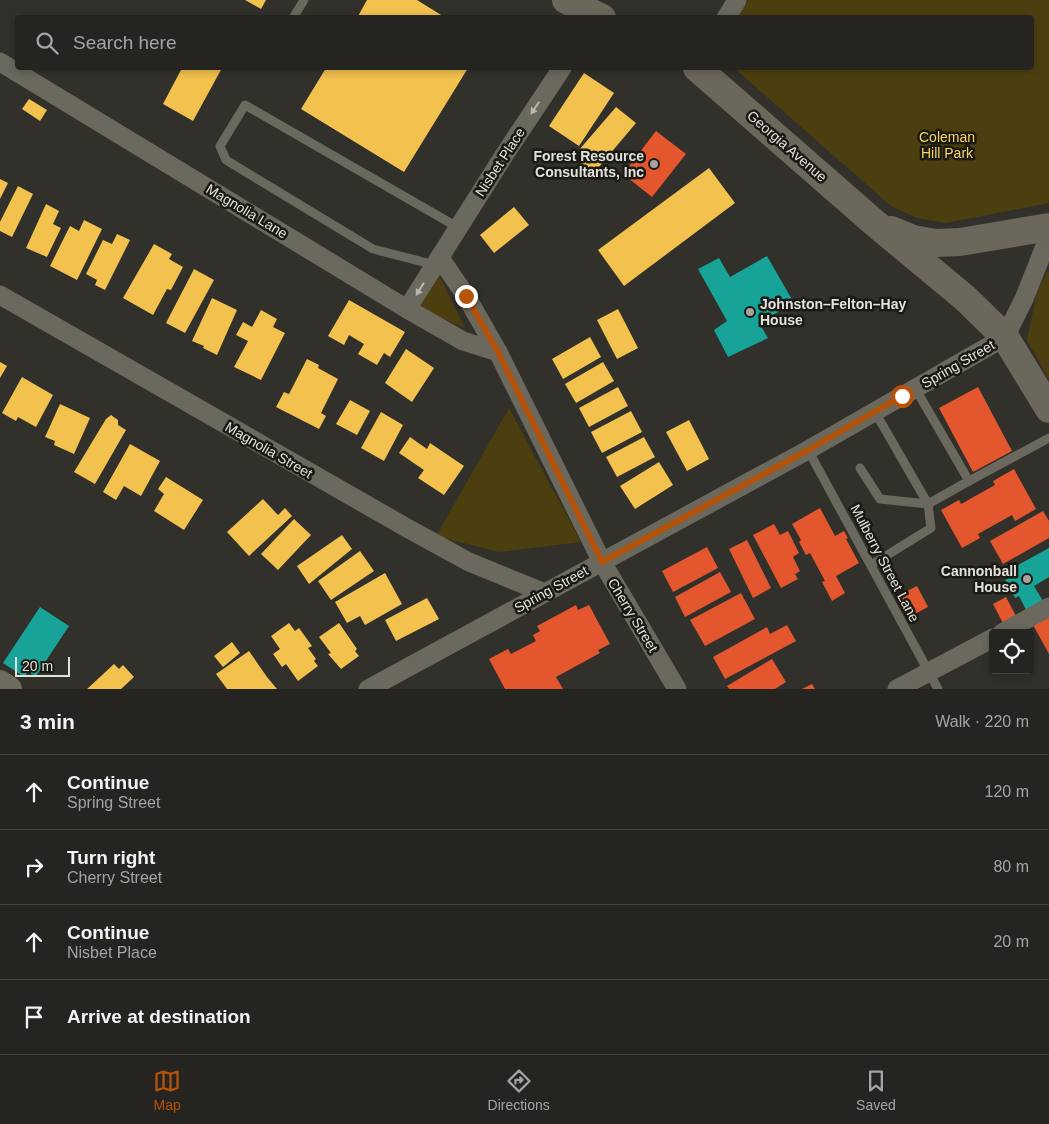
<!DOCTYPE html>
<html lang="en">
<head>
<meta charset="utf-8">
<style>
	body { margin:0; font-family:Helvetica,sans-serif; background:#31302d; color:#f1f3f6 }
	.controls { position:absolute; right:15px; bottom:15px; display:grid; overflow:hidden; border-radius:5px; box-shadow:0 2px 8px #0003 }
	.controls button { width:45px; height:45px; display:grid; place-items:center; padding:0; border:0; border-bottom:1px solid #42413e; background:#252420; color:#f1f3f6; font:25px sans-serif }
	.scale { position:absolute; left:15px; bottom:12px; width:55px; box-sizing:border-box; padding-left:5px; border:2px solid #e3e1db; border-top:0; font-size:14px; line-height:18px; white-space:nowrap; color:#e3e1db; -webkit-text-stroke:4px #1a1914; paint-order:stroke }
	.stop { position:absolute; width:15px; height:15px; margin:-11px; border:4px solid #b45309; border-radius:50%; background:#fff }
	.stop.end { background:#b45309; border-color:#fff; box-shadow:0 1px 5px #0008 }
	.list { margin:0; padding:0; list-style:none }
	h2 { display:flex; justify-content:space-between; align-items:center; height:65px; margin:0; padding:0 20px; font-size:21px }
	h2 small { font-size:16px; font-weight:400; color:#a3a4a5 }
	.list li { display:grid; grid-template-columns:32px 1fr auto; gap:15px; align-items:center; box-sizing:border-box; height:75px; padding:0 20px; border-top:1px solid #42413e }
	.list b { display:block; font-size:19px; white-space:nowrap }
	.list p { margin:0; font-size:16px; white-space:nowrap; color:#a3a4a5 }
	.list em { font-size:16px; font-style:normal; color:#a3a4a5 }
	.icon { flex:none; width:28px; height:28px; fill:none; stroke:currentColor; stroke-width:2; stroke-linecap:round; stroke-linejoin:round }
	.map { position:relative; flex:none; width:1049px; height:689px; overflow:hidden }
	.search { position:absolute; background:#252420; box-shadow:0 2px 8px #0003; left:15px; right:15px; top:15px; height:55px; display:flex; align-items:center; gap:12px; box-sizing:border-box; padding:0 18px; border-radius:5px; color:#a3a4a5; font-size:19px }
	.sheet { height:365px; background:#252420 }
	nav { display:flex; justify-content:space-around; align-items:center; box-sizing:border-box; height:70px; border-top:1px solid #42413e; background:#252420; font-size:14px; color:#a3a4a5 }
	nav a { display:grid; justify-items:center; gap:2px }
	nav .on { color:#b45309 }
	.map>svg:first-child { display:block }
</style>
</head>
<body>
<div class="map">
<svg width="1049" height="689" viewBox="0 0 1049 689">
	<rect width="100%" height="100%" fill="#31302a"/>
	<g fill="#4c3f0f">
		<path d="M749,0H1049V203L946,223L917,218L891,206L734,68H1032V18L736,17Z"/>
		<path d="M436,269L465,328L412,306Z"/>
		<path d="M1049,269V380L1027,340L1037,292Z"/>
		<path d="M509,408L581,542L499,552L436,536Z"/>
	</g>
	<g fill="#f2c14e">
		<path d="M245,0H266L261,9Z"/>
		<path d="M367,0H417L446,18H357Z"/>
		<path d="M182,68H222L193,121L163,104Z"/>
		<path d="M326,68H468L404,172L301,109Z"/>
		<path d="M584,73L614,93L579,146L549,126Z"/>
		<path d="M29,99L47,110L40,121L22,109Z"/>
		<path d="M616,107L636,123L593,174L579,162L585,155L579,150Z"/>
		<path d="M709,168L735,203L624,286L598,250Z"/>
		<path d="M0,179L8,183L0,199Z"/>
		<path d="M18,186L33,194L12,237L0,231V222Z"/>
		<path d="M46,204L59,211L53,224L61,228L47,257L26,248Z"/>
		<path d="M514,207L529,225L494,253L480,235Z"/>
		<path d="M84,220L102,229L77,280L50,266L70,226L79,231Z"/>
		<path d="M117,234L130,240L105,290L95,285L97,280L86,274L103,240L112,244Z"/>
		<path d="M154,244L172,254L169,259L183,267L171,290L167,289L153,315L123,298Z"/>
		<path d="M194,269L214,280L185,333L166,323Z"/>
		<path d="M212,298L237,310L217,355L203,348L204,346L192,341Z"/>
		<path d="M349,300L405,332L390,357L384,353L377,365L358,354L364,344L349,335L344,345L328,336Z"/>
		<path d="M618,309L638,348L617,359L597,320Z"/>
		<path d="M261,310L277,319L273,327L285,333L261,380L234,367L248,341L236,335L243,322L252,327Z"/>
		<path d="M590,337L601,357L563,379L552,359Z"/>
		<path d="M406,349L434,368L412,402L385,383Z"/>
		<path d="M307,359L319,365L318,368L338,379L321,413L326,416L319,429L276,407L284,392L289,394Z"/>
		<path d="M0,362L7,366L0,378Z"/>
		<path d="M603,362L614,381L576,403L565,384Z"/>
		<path d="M22,377L53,395L36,427L18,417L16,421L2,413Z"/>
		<path d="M618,387L628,406L589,427L579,408Z"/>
		<path d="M350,400L370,411L357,435L336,424Z"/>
		<path d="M60,404L90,418L74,454L54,445L55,441L45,437Z"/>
		<path d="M631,411L642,432L602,453L591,432Z"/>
		<path d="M381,412L403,425L384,461L361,448Z"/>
		<path d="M111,415L118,420V425L126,430L95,484L74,472L106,419Z"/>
		<path d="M689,420L709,459L687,471L666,432Z"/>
		<path d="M410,437L427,449L430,443L464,466L444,495L418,478L424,470L399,453Z"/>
		<path d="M644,437L655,457L617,477L606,457Z"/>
		<path d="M130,444L160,461L141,496L124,486L116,500L103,492Z"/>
		<path d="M659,462L673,485L635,509L620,486Z"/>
		<path d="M166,477L203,500L184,530L154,511L164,494L158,489Z"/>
		<path d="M263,499L278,515L285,508L292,516L249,556L227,532Z"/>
		<path d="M294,519L311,535L278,570L261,554Z"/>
		<path d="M342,535L352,549L309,584L297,566Z"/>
		<path d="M360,551L374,571L331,600L318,581Z"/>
		<path d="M385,573L402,604L365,625L360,616L347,623L335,602Z"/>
		<path d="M427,598L439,619L396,641L385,620Z"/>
		<path d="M289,623L295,631L299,628L312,646L308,648L316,659L314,661L318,666L298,681L286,664L282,667L273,654L280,649L271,636Z"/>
		<path d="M339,623L357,649L355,651L359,656L341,669L328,654L331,653L319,637Z"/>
		<path d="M232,642L240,653L223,667L214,656Z"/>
		<path d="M249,651L267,677L277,689H227L216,674Z"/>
		<path d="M114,664L119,669L123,665L134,677L121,689H87Z"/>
	</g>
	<g fill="#e4572e">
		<path d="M656,131L686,154L652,197L623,174Z"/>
		<path d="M978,387L1012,451L973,472L939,408Z"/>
		<path d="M1014,469L1036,509L1015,521L1012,515L978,534L980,538L962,548L941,510L959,500L961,504L995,485L993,481Z"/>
		<path d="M820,508L835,536L844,531L848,538L846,539L859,563L836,576L845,593L832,601L822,582L825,581L810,553L806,555L799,542L801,540L792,524Z"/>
		<path d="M1043,511L1049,521V538L1003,564L990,541Z"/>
		<path d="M774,524L780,535L788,531L799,553L793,557L800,571L795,574L798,579L781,588L753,535Z"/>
		<path d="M747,540L771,588L753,598L729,549Z"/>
		<path d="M707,547L718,568L673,592L662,571Z"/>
		<path d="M720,572L731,592L685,617L675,597Z"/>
		<path d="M917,586L928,607L911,616L899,595Z"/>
		<path d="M741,593L755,619L705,646L690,620Z"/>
		<path d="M1006,597L1019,622L1006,629L993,604Z"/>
		<path d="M576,605L578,610L589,605L610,644L598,650L600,653L556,677L563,689H505L489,659L508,649L511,654L536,641L533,635L540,631L537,626Z"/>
		<path d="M1049,616V654L1033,625Z"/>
		<path d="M787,625L796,641L725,679L713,657L767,627L770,634Z"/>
		<path d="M772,659L786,682L775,689H729L727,686Z"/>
		<path d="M812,684L815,689H802Z"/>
	</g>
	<g fill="#17a398">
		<path d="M767,256L794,303L759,323L768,338L728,357L714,330L727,321L698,269L719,258L730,277Z"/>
		<path d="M1049,548V577L1034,586L1043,601L1026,610L1019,596L1015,598L1005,580L1011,577L1007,571Z"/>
		<path d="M40,607L69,626L36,676L28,672L24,677L3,663Z"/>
	</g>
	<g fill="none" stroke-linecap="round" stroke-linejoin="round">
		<g stroke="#6b685d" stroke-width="9">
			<path d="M293,18L304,0"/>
			<path d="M435,265L373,249L226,160L220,146L245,105L459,228"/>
			<path d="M915,388L969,481L1049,438"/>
			<path d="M808,450L938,689"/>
			<path d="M860,468L880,499L928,504L969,481"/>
			<path d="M871,565L931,528L928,504L875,412"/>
		</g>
		<g stroke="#6b685d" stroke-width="19">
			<path d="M726,18L737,0"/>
			<path d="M0,62L407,309L463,341L498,352"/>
			<path d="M440,258L466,296L498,352L602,562L677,689"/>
			<path d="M0,295L407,528L469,562L545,593"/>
			<path d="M407,309L503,157L562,68"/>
			<path d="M1002,633L1049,607"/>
			<path d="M368,689L808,450L1005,337L1024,299L1049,236"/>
			<path d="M897,689L993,638"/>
		</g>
		<path stroke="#6d6a5e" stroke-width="26" d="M0,683L9,689"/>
		<g stroke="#6c675b" stroke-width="28">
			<path d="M566,0L602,18"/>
			<path d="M697,68L877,225L965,298L1005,337L1049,409"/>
			<path d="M891,230L913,239L936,243L960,242L1049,227"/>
		</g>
	</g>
	<defs><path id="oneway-solid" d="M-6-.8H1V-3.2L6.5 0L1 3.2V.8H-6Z" transform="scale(1.25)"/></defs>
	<g fill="#b9b7af">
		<use href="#oneway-solid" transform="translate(535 108) rotate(124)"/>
		<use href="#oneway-solid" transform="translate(420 289) rotate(122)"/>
	</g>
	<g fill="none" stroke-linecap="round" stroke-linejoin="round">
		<path stroke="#b45309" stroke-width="6" d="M466,296L498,352L602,562L808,450L902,396"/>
	</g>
	<g fill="#a5a39d" stroke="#1a1914" stroke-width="2">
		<circle cx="654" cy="164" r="5"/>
		<circle cx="750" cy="312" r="5"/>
		<circle cx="1027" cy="579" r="5"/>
	</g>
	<g text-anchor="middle" stroke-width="5" stroke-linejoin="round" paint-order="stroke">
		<g font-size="14" fill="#f7d462" stroke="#1a1914">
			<text x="947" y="142">Coleman<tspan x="947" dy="16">Hill Park</tspan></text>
		</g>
		<g font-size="14" fill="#e3e1db" stroke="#1a1914">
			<text transform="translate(787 146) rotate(41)" y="5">Georgia Avenue</text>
			<text transform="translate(500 162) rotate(-57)" y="5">Nisbet Place</text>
			<text transform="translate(247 211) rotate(31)" y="5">Magnolia Lane</text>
			<text transform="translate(958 364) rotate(-30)" y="5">Spring Street</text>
			<text transform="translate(269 450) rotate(30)" y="5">Magnolia Street</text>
			<text transform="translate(885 563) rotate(62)" y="5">Mulberry Street Lane</text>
			<text transform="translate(551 589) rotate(-29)" y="5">Spring Street</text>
			<text transform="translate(633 615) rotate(59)" y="5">Cherry Street</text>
		</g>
		<g font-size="14" font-weight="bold" fill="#e3e1db" stroke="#1a1914" text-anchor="end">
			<text x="644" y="161">Forest Resource<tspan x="644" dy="16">Consultants, Inc</tspan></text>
			<text x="760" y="309" text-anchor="start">Johnston–Felton–Hay<tspan x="760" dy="16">House</tspan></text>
			<text x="1017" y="576">Cannonball<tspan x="1017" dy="16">House</tspan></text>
		</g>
	</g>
</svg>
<div class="controls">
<button><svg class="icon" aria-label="locate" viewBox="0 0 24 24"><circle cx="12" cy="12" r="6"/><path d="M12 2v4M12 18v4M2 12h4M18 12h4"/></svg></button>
</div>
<div class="scale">20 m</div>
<div class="stop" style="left:902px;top:396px"></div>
<div class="stop end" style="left:466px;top:296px"></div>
<div class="search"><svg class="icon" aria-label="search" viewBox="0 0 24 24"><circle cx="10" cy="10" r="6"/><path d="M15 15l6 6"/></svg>Search here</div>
</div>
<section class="sheet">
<h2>3 min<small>Walk · 220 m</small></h2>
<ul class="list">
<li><svg class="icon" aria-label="ahead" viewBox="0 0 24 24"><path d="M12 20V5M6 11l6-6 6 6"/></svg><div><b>Continue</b><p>Spring Street</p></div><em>120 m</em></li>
<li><svg class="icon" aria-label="right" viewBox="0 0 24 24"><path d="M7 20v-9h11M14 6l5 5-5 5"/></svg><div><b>Turn right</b><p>Cherry Street</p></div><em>80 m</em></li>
<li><svg class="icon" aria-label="ahead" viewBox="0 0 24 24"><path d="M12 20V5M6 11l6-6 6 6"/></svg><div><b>Continue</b><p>Nisbet Place</p></div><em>20 m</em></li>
<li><svg class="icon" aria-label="arrive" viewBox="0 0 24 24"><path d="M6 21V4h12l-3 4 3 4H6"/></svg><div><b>Arrive at destination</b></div></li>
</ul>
</section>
<nav>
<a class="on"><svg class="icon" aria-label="map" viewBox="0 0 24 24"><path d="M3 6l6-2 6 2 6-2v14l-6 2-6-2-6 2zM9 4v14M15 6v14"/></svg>Map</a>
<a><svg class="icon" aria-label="directions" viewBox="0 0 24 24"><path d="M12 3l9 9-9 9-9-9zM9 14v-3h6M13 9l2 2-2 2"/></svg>Directions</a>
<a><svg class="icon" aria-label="saved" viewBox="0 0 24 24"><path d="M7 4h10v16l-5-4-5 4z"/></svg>Saved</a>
</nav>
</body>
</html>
